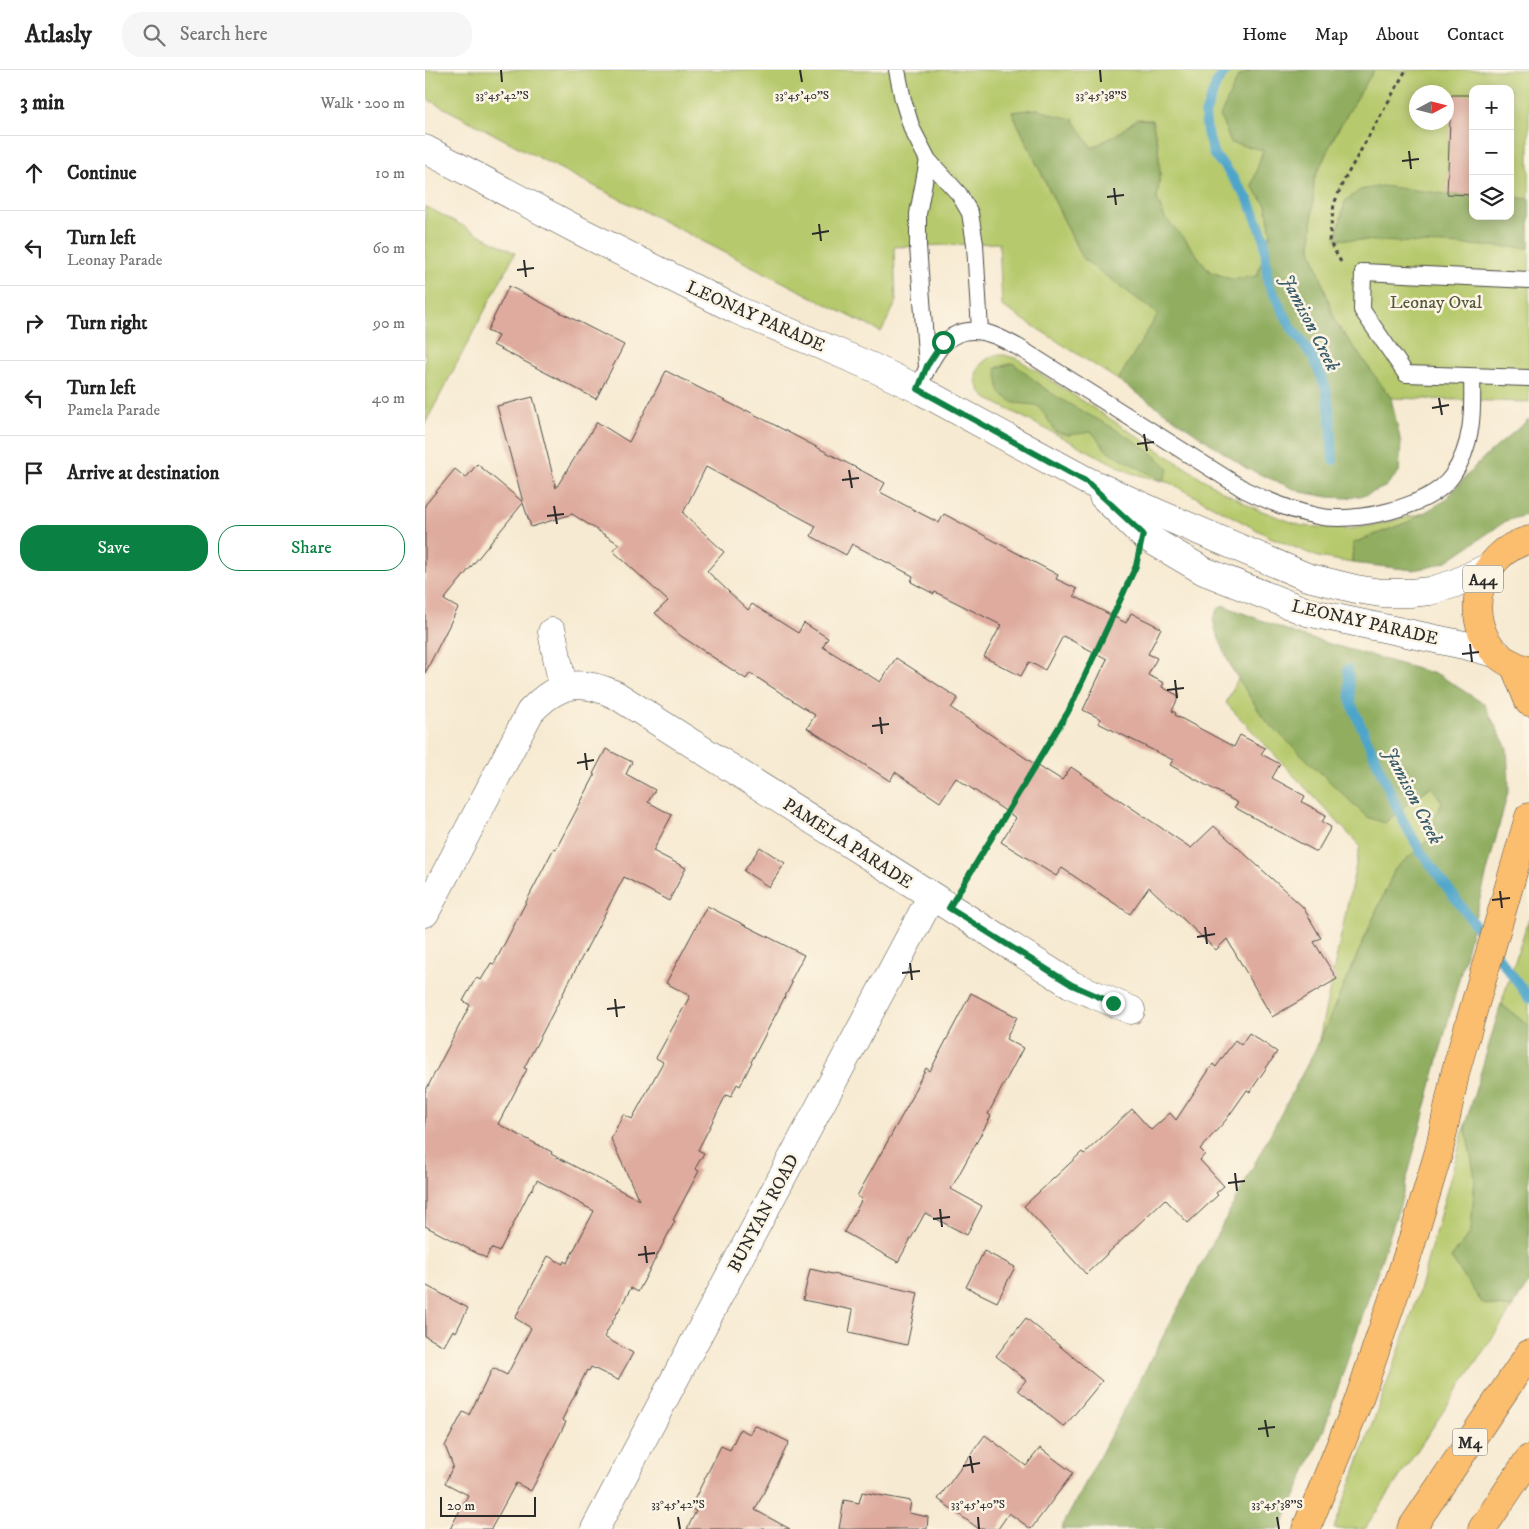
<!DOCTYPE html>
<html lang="en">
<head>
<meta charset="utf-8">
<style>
	body { margin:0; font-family:"IM FELL DW Pica",serif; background:#f6f6f6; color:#222 }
	.controls { position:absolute; right:15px; top:15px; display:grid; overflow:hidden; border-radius:10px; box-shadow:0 2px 12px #0003 }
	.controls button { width:45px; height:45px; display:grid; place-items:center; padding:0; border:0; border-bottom:1px solid #e0e0e0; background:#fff; color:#222; font:25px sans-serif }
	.compass { position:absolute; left:984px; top:15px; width:45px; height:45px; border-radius:50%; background:#fff; box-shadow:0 2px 12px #0003; rotate:83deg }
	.scale { position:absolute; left:15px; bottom:12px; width:96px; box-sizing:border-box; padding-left:5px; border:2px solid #2b2b2b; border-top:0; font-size:14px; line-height:18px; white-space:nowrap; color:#2b2b2b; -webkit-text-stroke:4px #fcf5e5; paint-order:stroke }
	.stop { position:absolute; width:15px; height:15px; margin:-11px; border:4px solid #0b8043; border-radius:50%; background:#fff }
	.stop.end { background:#0b8043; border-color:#fff; box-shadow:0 1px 5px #0008 }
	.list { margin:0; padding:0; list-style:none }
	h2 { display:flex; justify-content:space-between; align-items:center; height:65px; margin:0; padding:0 20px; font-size:21px }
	h2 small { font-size:16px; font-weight:400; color:#767676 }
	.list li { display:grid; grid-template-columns:32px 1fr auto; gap:15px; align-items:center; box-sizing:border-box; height:75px; padding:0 20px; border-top:1px solid #e0e0e0 }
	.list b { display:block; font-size:19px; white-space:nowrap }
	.list p { margin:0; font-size:16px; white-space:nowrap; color:#767676 }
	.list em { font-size:16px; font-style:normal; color:#767676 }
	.actions { display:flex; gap:10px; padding:15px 20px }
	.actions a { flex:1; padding:11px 0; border:1px solid #0b8043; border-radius:20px; text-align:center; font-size:18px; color:#0b8043 }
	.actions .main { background:#0b8043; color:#fff }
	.icon { flex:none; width:28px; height:28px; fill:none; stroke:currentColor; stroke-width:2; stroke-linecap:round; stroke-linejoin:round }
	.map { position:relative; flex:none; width:1104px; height:1459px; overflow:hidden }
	header { display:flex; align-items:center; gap:30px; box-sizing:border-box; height:70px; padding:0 25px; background:#fff; border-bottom:1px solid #e0e0e0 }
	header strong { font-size:24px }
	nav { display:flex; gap:28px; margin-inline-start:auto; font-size:18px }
	.search { width:350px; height:45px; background:#f6f6f6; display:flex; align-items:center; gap:12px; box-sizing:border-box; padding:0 18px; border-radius:20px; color:#767676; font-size:19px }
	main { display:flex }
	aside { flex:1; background:#fff }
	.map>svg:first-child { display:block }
</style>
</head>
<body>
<header>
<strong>Atlasly</strong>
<div class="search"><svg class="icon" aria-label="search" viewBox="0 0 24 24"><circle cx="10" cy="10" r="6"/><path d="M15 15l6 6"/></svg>Search here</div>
<nav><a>Home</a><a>Map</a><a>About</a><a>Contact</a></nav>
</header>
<main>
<aside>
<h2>3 min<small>Walk · 200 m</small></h2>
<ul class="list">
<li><svg class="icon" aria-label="ahead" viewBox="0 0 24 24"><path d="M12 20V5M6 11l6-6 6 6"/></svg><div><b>Continue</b></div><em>10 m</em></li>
<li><svg class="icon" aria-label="left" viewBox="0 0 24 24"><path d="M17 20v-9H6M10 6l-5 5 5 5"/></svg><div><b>Turn left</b><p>Leonay Parade</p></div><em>60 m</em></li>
<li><svg class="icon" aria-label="right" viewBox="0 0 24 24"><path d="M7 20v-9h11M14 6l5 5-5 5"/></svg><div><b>Turn right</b></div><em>90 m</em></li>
<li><svg class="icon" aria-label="left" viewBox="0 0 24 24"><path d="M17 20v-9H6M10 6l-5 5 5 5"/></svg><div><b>Turn left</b><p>Pamela Parade</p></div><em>40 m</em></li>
<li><svg class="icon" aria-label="arrive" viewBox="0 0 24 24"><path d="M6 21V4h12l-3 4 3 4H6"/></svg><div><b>Arrive at destination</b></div></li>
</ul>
<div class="actions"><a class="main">Save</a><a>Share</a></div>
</aside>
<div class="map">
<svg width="1104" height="1459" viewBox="0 0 1104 1459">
	<rect width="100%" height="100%" fill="#fcf5e5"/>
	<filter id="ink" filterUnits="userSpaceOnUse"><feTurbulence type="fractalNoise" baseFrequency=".02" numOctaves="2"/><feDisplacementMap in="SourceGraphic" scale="10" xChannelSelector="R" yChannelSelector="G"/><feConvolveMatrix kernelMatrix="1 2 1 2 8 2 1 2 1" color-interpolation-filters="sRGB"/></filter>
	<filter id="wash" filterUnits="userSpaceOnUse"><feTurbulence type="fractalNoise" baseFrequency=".0096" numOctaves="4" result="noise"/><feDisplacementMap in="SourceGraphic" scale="20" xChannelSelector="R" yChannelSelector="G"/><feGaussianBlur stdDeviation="1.12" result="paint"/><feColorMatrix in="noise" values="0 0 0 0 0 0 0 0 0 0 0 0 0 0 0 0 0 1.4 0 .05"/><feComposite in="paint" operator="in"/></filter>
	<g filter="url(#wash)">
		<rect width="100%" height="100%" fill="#f7ead2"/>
		<g fill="#b6c96c" stroke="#707a4c" fill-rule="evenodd">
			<path d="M0,0H826L813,7L838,80L827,116L841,135L846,162L832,206L805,209L784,201L756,164L740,148L732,129L735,103L733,76L727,50L712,49L692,64L667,78L630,45L612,39L587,42L657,188L733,244L693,310L577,236L574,173L469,177L471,233L456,262L122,92L0,28Z"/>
			<path d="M949,0H1104V332L966,328L911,253L886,179L889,109L912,61ZM1048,19H1085V146H1048ZM992,22H1022V52H992Z"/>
			<path d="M0,136L90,183L0,354Z"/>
			<path d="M570,285H580L593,289L795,420L829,438L877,456L924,459L950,455L999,443L983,452L928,473L927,493L893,487L845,467L745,413L706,403L561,328C545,312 548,294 570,285Z"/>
			<path d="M817,601L960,753L973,741L1007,716L1017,732L1001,772L970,799L893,974L935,776L801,633Z"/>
			<path d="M1104,848V956L1076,934Z"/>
			<path d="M1040,1055L1050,1107L1046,1162L1026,1188L1058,1234L1087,1238L940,1459H909L989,1239Z"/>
		</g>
		<g fill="#90ad60" stroke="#5e6c46">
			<path d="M826,0H949L912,61L889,109L886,179L911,253L966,328L976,373L974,402L960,417L941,425L922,428L903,427L876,422L821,398L693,310L733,244L657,188L587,42L612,39L630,45L648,49L667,78L692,64L712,49L727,50L733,76L735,103L732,129L740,148L756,164L784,201L805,209L832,206L846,162L841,135L827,116L838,80L806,73L795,46L813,7Z"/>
			<path d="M957,116L1022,124L1048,125V146H1085V127L1104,129V178L911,169L920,131L935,120Z"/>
			<path d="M588,293C602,304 616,317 631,326C669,350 713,366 744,399L738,411L681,380L667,362L643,365L631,362L616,339L611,335L589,333L575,323L571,298Z"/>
			<path d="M1104,349V444L1081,451L1022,491L1009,496L988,500L927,493L928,473L983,452L1019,431L1055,391Z"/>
			<path d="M797,535L877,566L1014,605L1059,634L1082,678L1084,718L975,1135L899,1359L856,1459H636L893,974L970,799L1001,772L1017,732L1006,716L973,741L960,753L942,747L839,649L807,599L791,562L788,549L791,542Z"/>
			<path d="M1076,934L1104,956V1213L1087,1238L1058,1234L1026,1188L1046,1162L1050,1107L1040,1055Z"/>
		</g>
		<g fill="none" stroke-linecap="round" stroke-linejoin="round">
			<g stroke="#4da5ca" stroke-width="10">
				<path d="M802,0L792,12L780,44L782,62L789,85L801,98L824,131L839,168L843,213L866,257L888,287L901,318L906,351L908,390"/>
				<path d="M923,599L926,633L976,747L996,782L1104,928"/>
			</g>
		</g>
		<g id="blocks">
			<g fill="#deab9e">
				<path d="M1026,25H1048V125L1022,124Z"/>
				<path d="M84,216L199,275L171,329L68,275L73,266L62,261Z"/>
				<path d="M241,301L320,341L321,340L460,413L455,422L514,453L519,444L633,505L631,509L652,519L649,526L701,553L706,543L736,558L723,584L732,588L723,605L739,613L737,617L754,626L747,641L751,643L750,645L809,677L815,665L840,678L836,684L855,694L847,708L880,726L877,732L901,745L897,752L906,757L892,782L809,737L813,733L745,695L748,690L673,653L676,649L658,640L682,589L638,566L620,600L604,592L596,606L559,587L576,555L510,522L509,524L486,512L488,506L427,474L421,485L386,466L391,456L281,397L258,443L299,482L282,501L323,540L327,534L373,563L379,553L403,568L398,577L455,612L471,588L533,628L526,638L620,701L621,700L637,710L646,697L766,778L789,756L878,837L896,868L889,872L912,909L847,947L802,869L791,880L724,817L705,844L637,798L631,806L576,772L591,748L531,708L515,732L470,702L465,711L382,658L390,645L325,603L321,609L256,566L230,543L243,531L188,481L194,474L147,444L106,457L98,433L19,530L33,538L0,603V435L30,399L41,408L52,394L98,432L72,336L108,327L131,418L172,352L204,372Z"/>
				<path d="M181,679L207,692L201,704L230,720L223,732L247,745L228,781L261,798L244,831L199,807L99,998L102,999L73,1054L127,1082L126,1084L214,1130L186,1069L198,1044L207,1049L238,992L231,988L265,926L241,913L282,836L379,885L365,912L367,913L326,992H327L315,1016L312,1014L306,1027L301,1025L273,1080L279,1083L270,1099L274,1101L248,1150L250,1151L213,1222L206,1218L179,1267L208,1283L193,1310L166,1297L164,1301L162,1300L137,1350L141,1352L106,1421L91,1413L66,1459H25L43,1425L20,1413L28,1396L20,1376L38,1342L44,1345L68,1298L82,1305L106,1258L90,1248L123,1186L138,1194L139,1191L142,1193L169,1141L112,1110L107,1120L106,1119L74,1182L66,1178L61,1188L0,1156V1022L45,935L38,931L51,908L56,910L66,893L69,894L129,778L131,779L170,705L168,704Z"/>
				<path d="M335,777L360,793L344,817L319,801Z"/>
				<path d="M546,923L592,947L581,969L598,978L563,1044L566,1046L526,1119L557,1136L542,1165L500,1143L473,1192L419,1162L437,1129L432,1126L488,1026L487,1025L501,998L505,1001Z"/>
				<path d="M824,963L852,982L825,1022L822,1020L801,1050L775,1079L780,1084L775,1090L799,1116L791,1123L793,1125L763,1153L740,1129L661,1204L599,1136L657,1082L659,1084L707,1039L726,1060L745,1043L751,1050L788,994L791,997L810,970L816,975Z"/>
				<path d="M559,1181L590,1197L572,1232L541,1217Z"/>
				<path d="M385,1199L493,1223L482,1275L424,1262L428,1240L378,1230Z"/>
				<path d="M0,1215L43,1238L31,1262L28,1260L19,1276L0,1266Z"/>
				<path d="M601,1248L677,1311L639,1357L593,1320L601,1310L571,1286Z"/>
				<path d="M329,1355L364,1372L330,1440L365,1459H262L271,1441L265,1438L296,1376L305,1380L315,1359L325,1364Z"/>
				<path d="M560,1365L601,1396L615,1378L648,1403L606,1459L584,1443L573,1459H554L513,1429Z"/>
				<path d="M437,1422L486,1431L484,1443L503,1447L502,1459H414L419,1430L434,1433Z"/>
			</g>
		</g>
	</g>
	<g filter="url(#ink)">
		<use href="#blocks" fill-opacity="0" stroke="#4a4844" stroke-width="1"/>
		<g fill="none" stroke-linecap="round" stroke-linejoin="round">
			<defs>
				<g id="service">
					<path d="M472,0L478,30L487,59L503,90L534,124L545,143L550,174L555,261"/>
					<path d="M1104,210L938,202L937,240L981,304L1104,308"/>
					<path d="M502,297L493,176V144L503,90"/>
					<path d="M493,319C507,285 524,248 568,265C577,268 585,273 593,277L820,420C843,431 867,441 892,446C928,454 1005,438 1027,406C1048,376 1048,342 1047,307"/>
				</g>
				<g id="minor">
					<path d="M127,562L138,617"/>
					<path d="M0,843L105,642C132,613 154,608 191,625L647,915L706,940"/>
					<path d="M170,1459L506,827"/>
				</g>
				<g id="tertiary">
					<path d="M0,79L149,158L312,240L447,297L493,319L662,411L730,442L882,507L931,519L956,523H985L1005,521L1028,514L1064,497"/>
					<path d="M678,426L718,465L779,501L882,542L1039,575L1073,584"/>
				</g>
				<path id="trunk" d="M1104,470C1054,482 1034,548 1073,585C1082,593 1093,597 1104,601"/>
				<g id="motorway">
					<path d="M1089,595L1104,632"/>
					<path d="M881,1459L933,1332L985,1178L1014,1081L1031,1000L1104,747"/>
					<path d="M986,1459L1104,1284"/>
					<path d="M1057,1459L1104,1389"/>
				</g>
			</defs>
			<use href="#service" stroke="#4a4844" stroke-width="18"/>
			<use href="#minor" stroke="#4a4844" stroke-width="29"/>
			<use href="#tertiary" stroke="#4a4844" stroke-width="29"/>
			<use href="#trunk" stroke="#4a4844" stroke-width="29"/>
			<use href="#motorway" stroke="#4a4844" stroke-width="29"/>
			<g stroke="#4a4844" stroke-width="3" stroke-dasharray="4 4" stroke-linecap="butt">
				<path d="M916,192L904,171L909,134L918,112L981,0"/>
				<path d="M540,811L643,642L711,497"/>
			</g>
			<use href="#service" stroke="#fff" stroke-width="16"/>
			<use href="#minor" stroke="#fff" stroke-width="28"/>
			<use href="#tertiary" stroke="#fff" stroke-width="28"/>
			<use href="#trunk" stroke="#fbbd6e" stroke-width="28"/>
			<use href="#motorway" stroke="#fbbd6e" stroke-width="28"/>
		</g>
	</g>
	<g fill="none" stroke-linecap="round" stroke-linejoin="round" filter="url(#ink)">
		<path stroke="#0b8043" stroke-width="6" d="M518,272L502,296L493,319L662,412L718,464L711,496L643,642L524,838L647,915L688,933"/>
	</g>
	<path fill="none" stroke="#2b2b2b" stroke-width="2" d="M76,0L77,12M375,0L377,12M675,0L676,12M984,81L986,99M977,91L994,89M689,118L691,135M682,127L699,125M394,154L396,171M387,164L404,161M99,190L101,207M92,200L109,198M1014,328L1017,345M1007,338L1024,335M719,364L722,381M712,374L729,372M424,400L427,418M417,410L434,408M129,436L132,454M122,446L139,444M1045,574L1047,592M1037,584L1054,582M750,610L752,628M742,620L759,618M455,647L457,664M447,656L464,654M160,683L162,700M152,693L169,690M1075,821L1077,838M1067,830L1085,828M780,857L782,874M772,867L790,864M485,893L487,910M477,903L495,901M190,929L192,947M182,939L200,937M810,1103L812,1121M803,1113L820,1111M515,1139L517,1157M508,1149L525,1147M220,1176L222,1193M213,1185L230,1183M840,1350L843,1367M833,1359L850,1357M545,1386L548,1403M538,1396L555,1393M253,1447L255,1459M553,1447L554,1459M852,1447L854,1459"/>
	<g text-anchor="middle" stroke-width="5" stroke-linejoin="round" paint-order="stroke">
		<g fill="#fcf5e5" stroke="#6a6863" stroke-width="1">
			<rect x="1038" y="495.5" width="40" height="27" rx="4"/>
			<rect x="1027.5" y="1358.5" width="35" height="27" rx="4"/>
		</g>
		<g font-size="16" font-weight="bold" fill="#2b2b2b">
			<text x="1058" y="515">A44</text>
			<text x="1045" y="1378">M4</text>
		</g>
		<g font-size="18" fill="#555a3e" stroke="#fcf5e5">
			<text x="1011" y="238">Leonay Oval</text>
		</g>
		<g font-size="18" fill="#2b2b2b" stroke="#fcf5e5">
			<text transform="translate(331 246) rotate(24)" y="6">LEONAY PARADE</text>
			<text transform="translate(940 552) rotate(13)" y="6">LEONAY PARADE</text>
			<text transform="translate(423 773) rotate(33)" y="6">PAMELA PARADE</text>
			<text transform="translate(338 1143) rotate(-62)" y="6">BUNYAN ROAD</text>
		</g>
		<g font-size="19" font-style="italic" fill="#395c6b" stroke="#fcf5e5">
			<text transform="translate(886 252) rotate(63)" y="7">Jamison Creek</text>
			<text transform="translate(989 725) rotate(63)" y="7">Jamison Creek</text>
		</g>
	</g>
	<g font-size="12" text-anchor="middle" fill="#2b2b2b" stroke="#fcf5e5" stroke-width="5" stroke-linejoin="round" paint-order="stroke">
		<text x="77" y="29">33°45'42"S</text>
		<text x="377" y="29">33°45'40"S</text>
		<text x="676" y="29">33°45'38"S</text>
		<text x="253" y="1438">33°45'42"S</text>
		<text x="553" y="1438">33°45'40"S</text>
		<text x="852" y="1438">33°45'38"S</text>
	</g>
</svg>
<div class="controls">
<button>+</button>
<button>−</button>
<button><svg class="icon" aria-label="layers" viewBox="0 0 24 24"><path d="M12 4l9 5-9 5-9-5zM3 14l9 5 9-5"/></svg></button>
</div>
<svg class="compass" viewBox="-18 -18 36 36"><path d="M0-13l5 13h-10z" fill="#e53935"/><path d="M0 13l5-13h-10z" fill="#767676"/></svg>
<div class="scale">20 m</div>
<div class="stop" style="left:518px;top:272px"></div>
<div class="stop end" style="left:688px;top:933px"></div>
</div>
</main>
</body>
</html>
